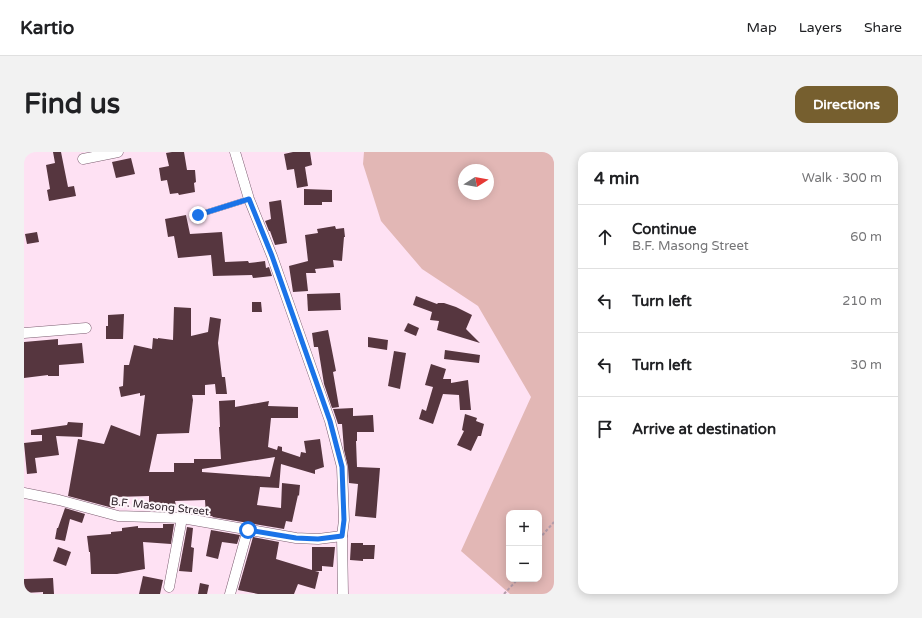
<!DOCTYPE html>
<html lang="en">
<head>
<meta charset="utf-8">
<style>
	body { margin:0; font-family:"Varela Round",sans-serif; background:#f2f2f2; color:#202124 }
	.controls { position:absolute; right:12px; bottom:12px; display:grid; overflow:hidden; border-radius:8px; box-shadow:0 2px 10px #0003 }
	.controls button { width:36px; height:36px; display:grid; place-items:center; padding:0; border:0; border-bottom:1px solid #e0e0e0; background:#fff; color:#202124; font:20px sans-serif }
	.compass { position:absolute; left:434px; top:12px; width:36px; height:36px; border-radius:50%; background:#fff; box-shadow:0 2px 10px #0003; rotate:79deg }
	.stop { position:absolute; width:12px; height:12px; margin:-9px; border:3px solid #1a73e8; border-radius:50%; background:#fff }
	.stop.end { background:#1a73e8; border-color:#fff; box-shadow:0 1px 4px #0008 }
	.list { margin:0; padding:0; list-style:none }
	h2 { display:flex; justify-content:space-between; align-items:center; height:52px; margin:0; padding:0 16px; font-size:17px }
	h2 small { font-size:13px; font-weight:400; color:#757577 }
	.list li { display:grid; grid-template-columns:26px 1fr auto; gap:12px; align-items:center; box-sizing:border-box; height:64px; padding:0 16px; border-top:1px solid #e0e0e0 }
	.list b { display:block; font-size:15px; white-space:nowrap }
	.list p { margin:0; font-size:13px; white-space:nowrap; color:#757577 }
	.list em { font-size:13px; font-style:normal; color:#757577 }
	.icon { flex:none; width:22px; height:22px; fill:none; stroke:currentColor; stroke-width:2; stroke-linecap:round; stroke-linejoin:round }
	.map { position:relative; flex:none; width:530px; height:442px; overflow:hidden; border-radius:12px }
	header { display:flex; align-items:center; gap:24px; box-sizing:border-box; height:56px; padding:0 20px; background:#fff; border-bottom:1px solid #e0e0e0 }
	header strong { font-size:19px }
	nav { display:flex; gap:22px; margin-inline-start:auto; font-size:14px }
	.intro { display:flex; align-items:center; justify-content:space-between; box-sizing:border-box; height:96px; padding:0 24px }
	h1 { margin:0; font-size:28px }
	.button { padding:10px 18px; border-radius:12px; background:#765f2f; color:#fff; font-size:14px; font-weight:700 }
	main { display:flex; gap:24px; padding:0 24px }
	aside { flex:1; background:#fff; border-radius:12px; box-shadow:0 2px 10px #0003 }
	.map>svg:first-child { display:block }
</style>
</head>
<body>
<header>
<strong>Kartio</strong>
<nav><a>Map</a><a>Layers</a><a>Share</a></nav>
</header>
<div class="intro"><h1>Find us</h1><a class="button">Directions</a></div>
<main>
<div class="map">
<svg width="530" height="442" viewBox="0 0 530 442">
	<rect width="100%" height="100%" fill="#fee1f3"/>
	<path fill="#e2b7b5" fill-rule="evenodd" d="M340,0H530V442H486L437,399L507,245L454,154L398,117L357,69L339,12ZM440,18H464V42H440ZM485,361H515V427H485Z"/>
	<g fill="#56363f" fill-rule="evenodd">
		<path d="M29,0H37L44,35L50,34L52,44L25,49L23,38L26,37L22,13L31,11Z"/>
		<path d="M148,0H160L163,18H171L172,30L170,31L171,40L155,43L154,41L146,42L143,28L137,29L135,16L145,14L142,1Z"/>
		<path d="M269,0H286L288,13L281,15L284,34L273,36L270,17L263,18L260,2Z"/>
		<path d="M107,6L111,22L92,26L88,10Z"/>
		<path d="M280,37L308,38V50H298V53H280Z"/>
		<path d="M257,48L263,91L251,93L246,79H245L241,69L247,67L245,50Z"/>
		<path d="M162,63L166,82L198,80L201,110L224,109L225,111L241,109L242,116L245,115L248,124L229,126L228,123L189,124L187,103L154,106L150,84L144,85L141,67Z"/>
		<path d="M311,74L312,77L320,76L321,85H320L318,109L309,108L310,115L291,117L292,121H282L284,139L269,140L265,114L284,109L281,83L294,81L293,77Z"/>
		<path d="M13,80L15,90L3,92L1,82Z"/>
		<path d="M316,141L317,158L284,159L283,142Z"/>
		<path d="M392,144L413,152L414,151H420L432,155L448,163L442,177L456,191L413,178L415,169L406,168L408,160L389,153Z"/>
		<path d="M228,150H237L238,160H228Z"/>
		<path d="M150,155L167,156V184L184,180L186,165L197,167L194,191L198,225H201L203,242H192L191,232L181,233V243H168L169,248L165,281L133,282L125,320H150V311H170V307H197L195,275H196L195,249L211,248V255L245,249L244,254L274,255V266H247L244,295L253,298L254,294L258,295V299L276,305L277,300L282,301L280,289L296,287L300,315L291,318V322L257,312L255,336L236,335L233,353L257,356L258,331L276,333L275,344L274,343L268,370L262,369L260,377L188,365L189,364H182L181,348L151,349L152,354L125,353V344L91,345V356H89L44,344L54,287L80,292L87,273L116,284L121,243L116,244V241L97,245L95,235L99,234L100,213H105L110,193L128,197L129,186L134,187V186L149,188ZM251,305L246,325L178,320V317Z"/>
		<path d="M100,162L99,187H82V174H84V163Z"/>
		<path d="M384,171L395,176L392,184L380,179Z"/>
		<path d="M304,178L312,219L309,220L315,255L308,256L300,232L294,195H290L288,181Z"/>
		<path d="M344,185L364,188L363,198L344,195Z"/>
		<path d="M34,187V193L58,191L60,211L35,213V224H24V223L0,226V190Z"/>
		<path d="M421,198L456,203L455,211L420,207Z"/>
		<path d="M370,199L382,201L376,237L364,234Z"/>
		<path d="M407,212L422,217L419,227H427V231L444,228L447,258H436L435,243L419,242L409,272L395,267L398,257L402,259L409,235L401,233Z"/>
		<path d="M329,256V264L349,263L350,280H333V289H332L333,315L356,316L352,366L331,364L334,332L325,331L324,315L320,298L318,272H314L309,257Z"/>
		<path d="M441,262L453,266L452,269L460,272L457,284H454L447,299L433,293L440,279L438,278Z"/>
		<path d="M44,270L59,271L58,285L32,284L35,303L11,306L13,321L3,322L0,291L18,289V283H7V278L43,273Z"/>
		<path d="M41,356L61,362L58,371L46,367L41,389L31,387L33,376H34Z"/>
		<path d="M139,372H150L147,392L119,390L121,417L93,422H67L66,400H65L63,384L87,382V380L98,379V376L114,374V376H139Z"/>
		<path d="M163,375L169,376L167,395L170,396L168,420L155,419Z"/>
		<path d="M187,378L216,383L213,392L198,390L194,407L182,404Z"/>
		<path d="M229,385L255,390L252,407L288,418V395H311L309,415L298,414V419H291L295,420L291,437L274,432L270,442H234L214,438Z"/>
		<path d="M327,391H339V393H351L350,407H339V409L326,408Z"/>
		<path d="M34,395L47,400L42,414L29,409Z"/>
		<path d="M119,424L139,428L136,442H115Z"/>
		<path d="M29,426L30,442H19V440L0,441V427Z"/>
		<path d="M176,431L185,433L183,442H174Z"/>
	</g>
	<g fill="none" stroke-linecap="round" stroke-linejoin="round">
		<defs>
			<path id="service" d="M174,63L225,47"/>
			<g id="minor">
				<path d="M211,0L225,47L248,104L306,269L318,315L320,368L318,384L319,442"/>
				<path d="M59,7L94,0"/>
				<path d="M0,181L62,176"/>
				<path d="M0,341L35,348L94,364L158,366L272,386L294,387L318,384"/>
				<path d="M145,435L158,366"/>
				<path d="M206,442L224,377"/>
			</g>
		</defs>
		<use href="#service" stroke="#7c5e71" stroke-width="6"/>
		<use href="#minor" stroke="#7c5e71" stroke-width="11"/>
		<g stroke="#b39caa" stroke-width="2" stroke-dasharray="3 2" stroke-linecap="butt">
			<path d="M515,387L530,370"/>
			<path d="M480,442L494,427"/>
		</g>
		<use href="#service" stroke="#fff" stroke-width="5"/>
		<use href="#minor" stroke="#fff" stroke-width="10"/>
	</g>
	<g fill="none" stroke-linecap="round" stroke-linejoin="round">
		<path stroke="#1a73e8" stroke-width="5" d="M174,63L225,47L248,104L306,269L318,315L320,368L318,384L294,387L272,386L224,378"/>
	</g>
	<g text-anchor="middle" stroke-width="4" stroke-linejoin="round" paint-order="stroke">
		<g font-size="11" fill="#2d2129" stroke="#fdf6fa">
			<text transform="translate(136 354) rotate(6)" y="4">B.F. Masong Street</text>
		</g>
	</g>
</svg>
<div class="controls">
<button>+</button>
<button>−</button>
</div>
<svg class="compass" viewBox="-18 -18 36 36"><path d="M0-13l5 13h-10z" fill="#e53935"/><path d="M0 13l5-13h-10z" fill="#757577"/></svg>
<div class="stop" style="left:224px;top:378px"></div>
<div class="stop end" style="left:174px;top:63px"></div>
</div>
<aside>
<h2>4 min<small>Walk · 300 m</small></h2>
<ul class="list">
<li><svg class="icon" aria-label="ahead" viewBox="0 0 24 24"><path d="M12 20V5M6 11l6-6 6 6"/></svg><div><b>Continue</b><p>B.F. Masong Street</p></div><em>60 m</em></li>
<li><svg class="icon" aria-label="left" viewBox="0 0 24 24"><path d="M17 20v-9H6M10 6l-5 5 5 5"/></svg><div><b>Turn left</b></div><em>210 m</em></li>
<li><svg class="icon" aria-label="left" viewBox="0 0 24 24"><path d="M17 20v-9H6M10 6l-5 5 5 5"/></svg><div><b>Turn left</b></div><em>30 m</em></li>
<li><svg class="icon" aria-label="arrive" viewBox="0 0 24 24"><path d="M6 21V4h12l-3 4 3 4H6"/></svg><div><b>Arrive at destination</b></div></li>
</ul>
</aside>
</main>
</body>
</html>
